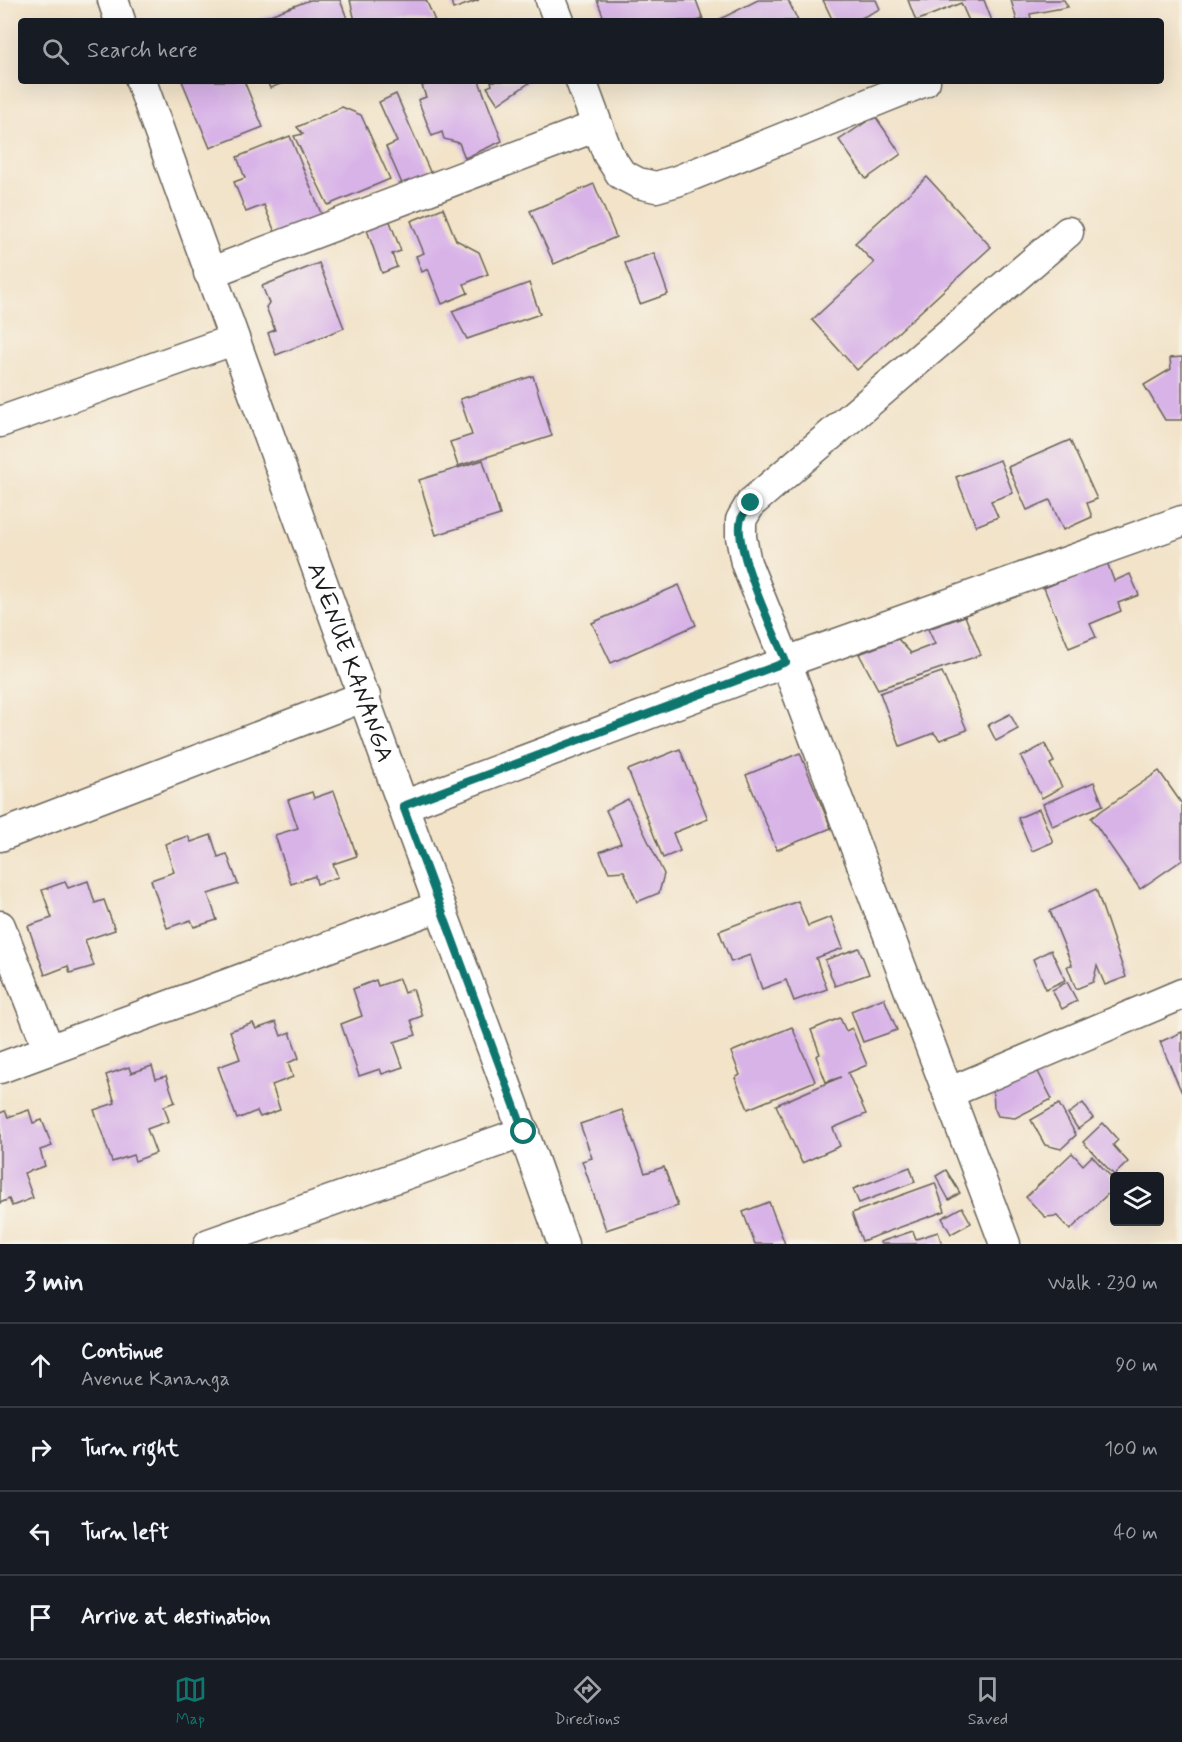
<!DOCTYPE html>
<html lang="en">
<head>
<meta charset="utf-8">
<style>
	body { margin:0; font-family:Mynerve,sans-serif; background:#20242c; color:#f1f3f6 }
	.controls { position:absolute; right:18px; bottom:18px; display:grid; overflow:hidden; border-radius:6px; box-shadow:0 6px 24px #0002 }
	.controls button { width:54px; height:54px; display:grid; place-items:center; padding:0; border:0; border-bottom:2px solid #363941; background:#171b24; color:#f1f3f6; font:30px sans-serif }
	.stop { position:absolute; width:18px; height:18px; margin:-14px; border:4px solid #0f766e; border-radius:50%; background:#fff }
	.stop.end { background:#0f766e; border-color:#fff; box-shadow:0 2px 6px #0008 }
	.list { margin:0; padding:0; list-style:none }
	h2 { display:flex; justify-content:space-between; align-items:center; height:78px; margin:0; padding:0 24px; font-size:26px }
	h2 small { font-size:20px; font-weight:400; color:#9ea1a6 }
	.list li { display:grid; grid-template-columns:39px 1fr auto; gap:18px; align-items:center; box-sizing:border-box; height:84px; padding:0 24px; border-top:2px solid #363941 }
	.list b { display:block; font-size:22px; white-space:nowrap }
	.list p { margin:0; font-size:20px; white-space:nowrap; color:#9ea1a6 }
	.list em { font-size:20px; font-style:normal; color:#9ea1a6 }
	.icon { flex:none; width:33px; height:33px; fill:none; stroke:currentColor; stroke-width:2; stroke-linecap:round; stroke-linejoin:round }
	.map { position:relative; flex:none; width:1182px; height:1244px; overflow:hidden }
	.search { position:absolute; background:#171b24; box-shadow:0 6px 24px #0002; left:18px; right:18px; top:18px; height:66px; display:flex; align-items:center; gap:15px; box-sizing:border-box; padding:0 21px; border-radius:6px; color:#9ea1a6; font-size:22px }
	.sheet { height:414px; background:#171b24 }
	nav { display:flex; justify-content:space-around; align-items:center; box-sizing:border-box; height:84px; border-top:2px solid #363941; background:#171b24; font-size:16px; color:#9ea1a6 }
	nav a { display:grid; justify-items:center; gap:3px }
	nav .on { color:#0f766e }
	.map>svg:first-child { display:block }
</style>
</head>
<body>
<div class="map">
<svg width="1182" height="1244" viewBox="0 0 1182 1244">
	<rect width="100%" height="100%" fill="#f7f3e8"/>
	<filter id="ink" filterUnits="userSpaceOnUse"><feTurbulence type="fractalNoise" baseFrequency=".0167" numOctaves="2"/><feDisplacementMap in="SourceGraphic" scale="12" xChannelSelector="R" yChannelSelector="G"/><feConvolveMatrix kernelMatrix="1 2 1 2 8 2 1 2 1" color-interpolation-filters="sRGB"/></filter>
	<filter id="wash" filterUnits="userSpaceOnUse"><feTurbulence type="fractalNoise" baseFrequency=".008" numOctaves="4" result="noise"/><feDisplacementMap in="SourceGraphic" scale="24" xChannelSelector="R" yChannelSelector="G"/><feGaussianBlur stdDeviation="1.35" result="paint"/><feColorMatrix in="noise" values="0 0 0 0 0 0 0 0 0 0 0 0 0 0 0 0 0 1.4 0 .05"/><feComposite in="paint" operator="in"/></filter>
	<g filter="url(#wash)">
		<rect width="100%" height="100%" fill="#f2e3c9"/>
		<g id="blocks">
			<g fill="#d8b3e8">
				<path d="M310,0H340L348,21H254Z"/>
				<path d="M350,0H426L435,21H355Z"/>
				<path d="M451,0H479L453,9Z"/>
				<path d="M597,0H696L703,19L697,21H605Z"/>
				<path d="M758,0H788L798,21H721L720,19Z"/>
				<path d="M823,0H876L880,9L855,21H833Z"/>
				<path d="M908,0H984L992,21H969L961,3L916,21Z"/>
				<path d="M1011,0H1064L1068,7L1030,14L1031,19L1017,21Z"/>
				<path d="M182,81H244L263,127L210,148Z"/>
				<path d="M267,81H288L270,88Z"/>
				<path d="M435,81H479L502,141L465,158L459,143L444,139L442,132L432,136L418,100L426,97L422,86Z"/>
				<path d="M491,81H532L498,104L487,87L492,85Z"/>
				<path d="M396,94L431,174L403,186L386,147L397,142L379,102Z"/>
				<path d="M342,107L361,115L390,179L328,205L294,136L303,134L297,127Z"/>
				<path d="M875,116L901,154L866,179L839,140Z"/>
				<path d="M290,136L325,223L279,242L264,205L246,212L234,182L245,178L237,157Z"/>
				<path d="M927,177L991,247L857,370L812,320L874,263L855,243Z"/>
				<path d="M594,184L616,237L554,264L530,211Z"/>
				<path d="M443,208L456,240L479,252L488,274L464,284L468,293L442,304L428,269L422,272L416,256L424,253L411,221Z"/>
				<path d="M389,219L401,251L392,254L397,267L382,273L366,227Z"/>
				<path d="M654,253L668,294L640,304L625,263Z"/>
				<path d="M319,263L344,328L276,355L268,333L275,330L266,307L269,303L262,286Z"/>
				<path d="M529,283L540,314L467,339L452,311Z"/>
				<path d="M1182,357V420H1165L1144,385L1171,369L1170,358Z"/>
				<path d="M533,376L552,436L458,466L450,442L472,435L460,399Z"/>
				<path d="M1070,440L1097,499L1087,503L1092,517L1063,530L1050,500L1027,510L1008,467Z"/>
				<path d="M483,460L500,515L436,535L419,480Z"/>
				<path d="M1000,460L1013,493L991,501L998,517L976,526L956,477Z"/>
				<path d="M1107,562L1114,581L1130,574L1139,595L1118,603L1121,611L1090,624L1096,637L1069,648L1044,588Z"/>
				<path d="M679,585L696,625L611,663L592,623Z"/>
				<path d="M965,616L981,655L878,689L859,654L898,639L911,653L935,644L928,629Z"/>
				<path d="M942,672L967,730L940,740L934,733L900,746L880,693Z"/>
				<path d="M1010,714L1018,729L996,741L988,725Z"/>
				<path d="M1045,744L1054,762L1050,764L1062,787L1042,798L1021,757Z"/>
				<path d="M680,749L708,819L673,833L680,851L663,858L628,770Z"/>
				<path d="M800,753L831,828L777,850L746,775Z"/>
				<path d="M1159,771L1182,804V860L1140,889L1091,818Z"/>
				<path d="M1094,782L1103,805L1052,826L1043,804Z"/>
				<path d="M334,791L357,856L333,864L338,877L317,884L315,876L291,884L275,835L298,828L288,800L312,792L314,798Z"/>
				<path d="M628,799L664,874L659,893L637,902L624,871L609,872L600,852L621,843L606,810Z"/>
				<path d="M1039,809L1053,842L1032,851L1018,818Z"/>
				<path d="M211,835L218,857L227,854L238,884L208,894L217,920L194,927L191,920L167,928L151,880L174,872L165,844L188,836L191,842Z"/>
				<path d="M88,881L95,903L104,900L115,930L85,940L94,966L70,973L68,966L45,975L28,926L52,918L42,890L65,882L68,888Z"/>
				<path d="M1096,889L1126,977L1105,985L1097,966L1093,982L1076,989L1067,966L1072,965L1050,911Z"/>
				<path d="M798,901L808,926L831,917L843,948L816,958L827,989L794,1001L786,980L762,989L750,955L731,962L719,931Z"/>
				<path d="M859,948L869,974L835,986L825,960Z"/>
				<path d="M1051,950L1065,980L1046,989L1033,959Z"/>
				<path d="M399,979L404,993L413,989L422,1016L411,1020L416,1035L394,1042L403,1067L382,1074L380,1069L359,1076L341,1024L362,1016L353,989L376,980L378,986Z"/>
				<path d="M1067,982L1077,1001L1062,1009L1052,990Z"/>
				<path d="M884,998L897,1030L863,1042L851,1011Z"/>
				<path d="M840,1018L846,1031L852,1028L867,1065L848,1073L866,1114L833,1128L840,1146L802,1163L776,1105L841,1077L826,1082L816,1056L820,1054L811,1030Z"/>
				<path d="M276,1022L281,1036L290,1032L299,1058L288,1063L293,1077L272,1085L280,1110L260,1117L257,1111L237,1119L218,1067L240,1059L230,1031L253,1023L256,1029Z"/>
				<path d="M792,1027L815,1081L748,1109L735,1078L740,1075L731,1052Z"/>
				<path d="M1182,1032V1093L1160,1042Z"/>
				<path d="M152,1066L156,1079L166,1076L175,1102L164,1106L169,1121L147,1129L156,1153L135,1161L133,1155L112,1162L94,1110L115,1103L106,1075L129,1067L131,1073Z"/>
				<path d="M1035,1066L1052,1099L1015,1118L998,1116L994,1107L993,1091L997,1086Z"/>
				<path d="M1083,1103L1093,1118L1078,1129L1068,1114Z"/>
				<path d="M1059,1104L1076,1135L1061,1149L1045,1145L1031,1120Z"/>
				<path d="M29,1110L33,1123L42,1120L52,1146L40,1150L45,1166L24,1173L33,1198L12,1206L9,1199L0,1203V1113L5,1111L8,1117Z"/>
				<path d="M622,1110L645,1173L664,1167L678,1206L606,1230L582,1161L592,1158L580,1124Z"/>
				<path d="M1103,1123L1118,1140L1113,1145L1128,1162L1114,1175L1083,1142Z"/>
				<path d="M1072,1153L1083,1165L1092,1156L1114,1180V1188L1070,1230L1057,1216L1045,1217L1026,1197Z"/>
				<path d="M910,1167L915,1182L859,1203L853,1189Z"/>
				<path d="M946,1170L960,1193L949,1200L936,1176Z"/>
				<path d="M935,1183L945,1211L862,1241L852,1213Z"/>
				<path d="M769,1202L785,1244H755L743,1212Z"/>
				<path d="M962,1207L971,1223L951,1234L942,1218Z"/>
				<path d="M913,1231L916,1239L938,1232L942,1244H881L880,1242Z"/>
			</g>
		</g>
	</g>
	<g filter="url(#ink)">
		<use href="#blocks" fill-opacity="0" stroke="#676259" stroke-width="1.5"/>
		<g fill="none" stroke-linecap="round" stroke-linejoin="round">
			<defs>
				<g id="minor">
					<path d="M113,0L120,21"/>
					<path d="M551,0L559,21"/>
					<path id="s1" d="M141,81C227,323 316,564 403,806C456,952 512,1097 563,1244"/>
					<path d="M581,81L608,154L621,174L638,183L656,187L677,181L925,81"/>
					<path d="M209,273L597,126"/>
					<path d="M0,422L233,340"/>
					<path d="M403,806L786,662L1182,521"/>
					<path d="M0,836L365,696"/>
					<path d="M0,926L49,1050"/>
					<path d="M0,1068L440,906"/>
					<path d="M948,1093L1182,994"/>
					<path d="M209,1244L524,1132"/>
					<path d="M1005,1244L786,662L746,563L741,537V520L751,503L1068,232"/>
				</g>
			</defs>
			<use href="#minor" stroke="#676259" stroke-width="33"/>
			<use href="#minor" stroke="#fff" stroke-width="30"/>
		</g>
	</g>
	<g fill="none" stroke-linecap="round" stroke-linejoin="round" filter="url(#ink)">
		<path stroke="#0f766e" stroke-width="8" d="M524,1132L403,806L786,662C775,634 732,546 741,519C743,514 748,508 751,503"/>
	</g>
	<g text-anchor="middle" stroke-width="4.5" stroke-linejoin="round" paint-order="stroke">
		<g font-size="24" fill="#1c1c1c" stroke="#f7f3e8">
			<text dy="8" stroke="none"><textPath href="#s1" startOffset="618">AVENUE KANANGA</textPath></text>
		</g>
	</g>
</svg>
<div class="controls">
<button><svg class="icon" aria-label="layers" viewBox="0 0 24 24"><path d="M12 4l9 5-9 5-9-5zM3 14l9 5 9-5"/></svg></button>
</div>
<div class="stop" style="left:524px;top:1132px"></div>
<div class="stop end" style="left:751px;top:503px"></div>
<div class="search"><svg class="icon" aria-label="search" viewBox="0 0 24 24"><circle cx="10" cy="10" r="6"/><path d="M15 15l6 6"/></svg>Search here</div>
</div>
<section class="sheet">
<h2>3 min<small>Walk · 230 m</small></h2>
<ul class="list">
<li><svg class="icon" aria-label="ahead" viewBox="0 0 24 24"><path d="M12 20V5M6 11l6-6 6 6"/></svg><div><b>Continue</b><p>Avenue Kananga</p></div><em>90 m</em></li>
<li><svg class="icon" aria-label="right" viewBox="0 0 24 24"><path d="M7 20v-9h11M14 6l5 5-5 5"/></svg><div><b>Turn right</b></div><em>100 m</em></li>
<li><svg class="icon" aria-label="left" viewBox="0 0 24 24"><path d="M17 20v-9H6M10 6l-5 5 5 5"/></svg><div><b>Turn left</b></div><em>40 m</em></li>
<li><svg class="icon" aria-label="arrive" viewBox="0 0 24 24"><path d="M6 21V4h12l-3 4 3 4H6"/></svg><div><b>Arrive at destination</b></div></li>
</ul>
</section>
<nav>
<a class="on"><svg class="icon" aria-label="map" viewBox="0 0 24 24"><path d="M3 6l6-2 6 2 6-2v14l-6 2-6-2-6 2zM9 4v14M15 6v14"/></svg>Map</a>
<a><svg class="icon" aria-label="directions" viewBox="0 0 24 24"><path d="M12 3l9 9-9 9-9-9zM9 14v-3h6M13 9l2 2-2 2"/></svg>Directions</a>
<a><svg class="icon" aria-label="saved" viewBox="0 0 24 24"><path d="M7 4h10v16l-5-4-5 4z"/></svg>Saved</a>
</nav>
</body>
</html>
